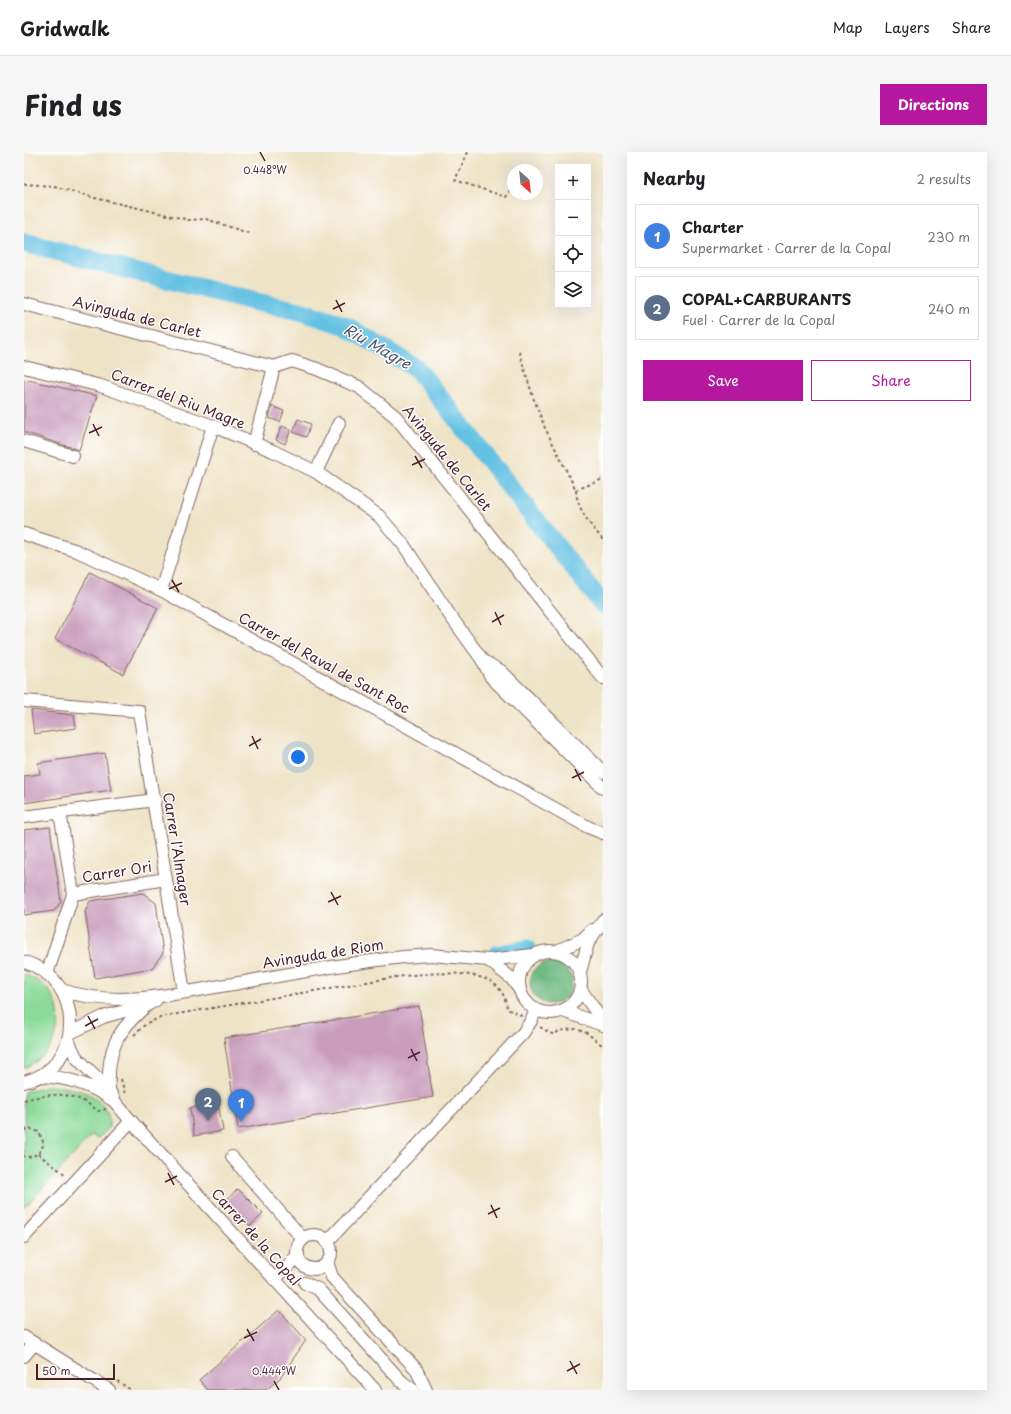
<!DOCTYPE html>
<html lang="en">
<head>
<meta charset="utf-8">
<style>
	body { margin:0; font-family:"Playpen Sans",sans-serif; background:#f6f6f6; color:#202124 }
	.controls { position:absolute; right:12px; top:12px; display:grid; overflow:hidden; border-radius:0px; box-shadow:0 4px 16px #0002 }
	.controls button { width:36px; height:36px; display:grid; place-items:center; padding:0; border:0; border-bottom:1px solid #e0e0e0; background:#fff; color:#202124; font:20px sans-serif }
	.compass { position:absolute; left:483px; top:12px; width:36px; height:36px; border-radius:50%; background:#fff; box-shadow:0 4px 16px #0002; rotate:153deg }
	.scale { position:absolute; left:12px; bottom:10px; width:79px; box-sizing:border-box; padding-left:4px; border:2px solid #4a1f2b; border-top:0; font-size:11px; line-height:14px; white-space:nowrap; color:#4a1f2b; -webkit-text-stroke:3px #fff; paint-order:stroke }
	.you { position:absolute; left:274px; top:605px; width:14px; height:14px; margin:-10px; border:3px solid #fff; border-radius:50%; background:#1a73e8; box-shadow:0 0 0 6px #1a73e833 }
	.badge { display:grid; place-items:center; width:26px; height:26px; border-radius:50%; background:#b5179e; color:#fff; font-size:13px; font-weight:700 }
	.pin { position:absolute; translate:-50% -33px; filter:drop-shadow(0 1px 2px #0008) }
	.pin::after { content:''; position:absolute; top:21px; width:14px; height:12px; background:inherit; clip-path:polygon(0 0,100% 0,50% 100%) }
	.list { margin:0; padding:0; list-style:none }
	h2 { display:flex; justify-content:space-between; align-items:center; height:52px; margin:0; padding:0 16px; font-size:17px }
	h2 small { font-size:13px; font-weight:400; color:#757577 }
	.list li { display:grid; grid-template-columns:26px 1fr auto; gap:12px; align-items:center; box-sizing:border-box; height:64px; margin:0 8px 8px; padding:0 8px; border:1px solid #e0e0e0; border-radius:0px }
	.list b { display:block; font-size:15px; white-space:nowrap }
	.list p { margin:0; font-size:13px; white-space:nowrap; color:#757577 }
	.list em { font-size:13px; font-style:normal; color:#757577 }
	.actions { display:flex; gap:8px; padding:12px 16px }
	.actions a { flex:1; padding:9px 0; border:1px solid #b5179e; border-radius:0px; text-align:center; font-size:14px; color:#b5179e }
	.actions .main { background:#b5179e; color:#fff }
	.icon { flex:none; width:22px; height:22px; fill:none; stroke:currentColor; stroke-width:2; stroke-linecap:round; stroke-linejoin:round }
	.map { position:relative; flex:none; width:579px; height:1238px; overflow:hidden; border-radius:0px }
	header { display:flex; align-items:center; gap:24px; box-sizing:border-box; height:56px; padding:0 20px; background:#fff; border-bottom:1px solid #e0e0e0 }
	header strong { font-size:19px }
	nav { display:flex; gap:22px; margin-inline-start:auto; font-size:14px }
	.intro { display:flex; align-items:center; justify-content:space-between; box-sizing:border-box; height:96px; padding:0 24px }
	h1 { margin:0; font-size:28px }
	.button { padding:10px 18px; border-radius:0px; background:#b5179e; color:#fff; font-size:14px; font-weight:700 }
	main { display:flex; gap:24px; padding:0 24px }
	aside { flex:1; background:#fff; border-radius:0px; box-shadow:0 4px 16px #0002 }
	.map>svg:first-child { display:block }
</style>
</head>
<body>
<header>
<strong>Gridwalk</strong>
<nav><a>Map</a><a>Layers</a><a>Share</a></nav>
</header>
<div class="intro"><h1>Find us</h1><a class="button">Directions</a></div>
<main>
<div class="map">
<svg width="579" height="1238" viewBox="0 0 579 1238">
	<rect width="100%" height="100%" fill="#fff"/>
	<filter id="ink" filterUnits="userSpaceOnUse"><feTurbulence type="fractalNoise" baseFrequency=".025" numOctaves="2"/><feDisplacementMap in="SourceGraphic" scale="8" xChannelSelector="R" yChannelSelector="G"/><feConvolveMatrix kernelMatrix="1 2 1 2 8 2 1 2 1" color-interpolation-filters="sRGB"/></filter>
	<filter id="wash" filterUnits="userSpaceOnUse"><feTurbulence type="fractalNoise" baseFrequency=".012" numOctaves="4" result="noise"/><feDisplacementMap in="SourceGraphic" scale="16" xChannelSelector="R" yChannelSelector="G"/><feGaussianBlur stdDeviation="0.9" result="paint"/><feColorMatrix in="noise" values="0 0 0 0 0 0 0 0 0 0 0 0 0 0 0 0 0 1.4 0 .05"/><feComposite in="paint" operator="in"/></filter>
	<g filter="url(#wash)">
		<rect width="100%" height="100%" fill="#eee3c6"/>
		<g fill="#8bda9a" stroke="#6a7c62">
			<path d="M0,822C4,824 10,826 14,829C49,853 36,902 0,916Z"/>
			<path d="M22,934C48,934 89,942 85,976L73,987L68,983L0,1056V940Z"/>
		</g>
		<circle fill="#70ba82" stroke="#5d6c56" cx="527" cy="831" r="21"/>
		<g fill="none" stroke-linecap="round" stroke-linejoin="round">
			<path stroke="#65c1e3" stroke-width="11" d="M472,799L504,793L506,795"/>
			<path stroke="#65c1e3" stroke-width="19" d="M0,91L232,150L276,159L322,174L393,217L579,453"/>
		</g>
		<g id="blocks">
			<g fill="#c89cbb">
				<path d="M0,227L73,244L55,298L0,280Z"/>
				<path d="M248,254L260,259L256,270L245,266Z"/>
				<path d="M274,267L287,272L282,285L269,280Z"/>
				<path d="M258,274L267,278L261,292L252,288Z"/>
				<path d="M66,420L134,456L99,522L31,487Z"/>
				<path d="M7,558L50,563L52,576L10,582Z"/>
				<path d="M81,601L87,638L0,651V624L16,622L14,611Z"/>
				<path d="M26,675L37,750L30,759L0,763V678Z"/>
				<path d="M119,741L132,751L139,801L128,816L71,826L61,759L66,749Z"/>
				<path d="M395,854L409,945L214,977L200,886Z"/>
				<path d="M194,951L199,979L170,984L166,956Z"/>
				<path d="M214,1037L239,1062L226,1074L201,1049Z"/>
				<path d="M255,1158L282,1188L256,1226L242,1238H184L175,1228Z"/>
			</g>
		</g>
	</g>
	<g filter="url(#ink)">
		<use href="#blocks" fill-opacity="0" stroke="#836461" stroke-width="1"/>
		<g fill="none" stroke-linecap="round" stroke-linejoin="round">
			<defs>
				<g id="minor">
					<path d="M0,152L250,215L268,209L293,217L335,235L372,265L579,526"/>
					<path d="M0,215L77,234L189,274L249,299L292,320L355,364L379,392L425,462L459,509L467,525L579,636"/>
					<path d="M0,289L49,304"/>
					<path d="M230,292L250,215"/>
					<path d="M292,320L315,271"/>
					<path d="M0,382L53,399L137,438L564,675L579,681"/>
					<path d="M137,438L189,274"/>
					<path d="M459,509L477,519L579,620"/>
					<path d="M0,549L115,559L160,840"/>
					<path d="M0,665L131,648"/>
					<path d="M49,742L142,727"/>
					<circle cx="526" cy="830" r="31"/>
					<path d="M533,799L559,787L568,778"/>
					<path d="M464,808L487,826L496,838"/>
					<path d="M0,810C61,827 62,915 0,930"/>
					<path d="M556,820L564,791L579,768"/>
					<path d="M23,822L49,742L36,660"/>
					<path d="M38,838C93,857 153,841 209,832C265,822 322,811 380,805L407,803L464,808L509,803"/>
					<path d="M557,838L579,870"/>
					<path d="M539,859L579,873"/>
					<path d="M46,881L79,865L125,852L132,848"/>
					<path d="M44,888L52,905L85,938L91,950L107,969L351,1238"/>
					<path d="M16,924C42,925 66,932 87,947"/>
					<path d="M85,938C83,899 92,879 122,854"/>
					<path d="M208,1005L279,1087"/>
					<circle cx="290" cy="1100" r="17"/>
					<path d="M0,1085L107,969"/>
					<path d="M303,1090L499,881L507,869L512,858"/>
					<path d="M303,1110L308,1125L392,1217L402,1238"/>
					<path d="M250,1127L264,1115L274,1102"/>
					<path d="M281,1131L294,1137L377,1229L389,1238"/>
					<path d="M0,1185L85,1238"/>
					<path d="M0,1204L10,1192"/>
				</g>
			</defs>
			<use href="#minor" stroke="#836461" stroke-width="14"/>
			<g stroke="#836461" stroke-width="2" stroke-dasharray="3 3" stroke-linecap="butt">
				<path d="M444,0L431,28L482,45L489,34"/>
				<path d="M0,32L30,34L71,46L165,68L182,67L227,82"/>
				<path d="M495,200L509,245L521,276L552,338C553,358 567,373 579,388"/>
				<path d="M552,338L579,327"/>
				<path d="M516,875L528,882L541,878L552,877L563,881L579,894"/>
				<path d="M110,883L123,871L141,864L366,826C390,822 449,816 469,831C478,837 482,847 483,857L498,864"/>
				<path d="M97,927L101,942"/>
				<path d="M0,948C30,941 48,938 74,959L82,957"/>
				<path d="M0,978L7,977L15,980L20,992L14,1002L5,1005L0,1004"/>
				<path d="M14,1002L42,1023"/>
				<path d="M93,1229L107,1238"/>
			</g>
			<use href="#minor" stroke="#fff" stroke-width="12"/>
		</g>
	</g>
	<path fill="none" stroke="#4a1f2b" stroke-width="1.5" d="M236,0L241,9M312,148L318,160M309,157L321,151M69,272L75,284M65,281L78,275M391,304L398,316M388,313L401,307M148,428L155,440M145,437L158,431M471,460L477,473M468,470L480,463M228,584L234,597M225,594L237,587M551,617L557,629M548,626L560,620M307,740L314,753M304,750L317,744M64,864L71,877M61,874L74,867M387,897L393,909M384,906L396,900M144,1021L150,1033M141,1030L153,1024M467,1053L473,1066M464,1062L476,1056M223,1177L230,1189M220,1186L233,1180M546,1209L553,1222M543,1219L556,1212M250,1229L255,1238"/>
	<g text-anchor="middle" stroke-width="3" stroke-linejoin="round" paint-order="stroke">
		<g font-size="14" fill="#4a1f2b" stroke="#fff">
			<text transform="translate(113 165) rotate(14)" y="5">Avinguda de Carlet</text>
			<text transform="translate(154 247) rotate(21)" y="5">Carrer del Riu Magre</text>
			<text transform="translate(423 306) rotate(51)" y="5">Avinguda de Carlet</text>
			<text transform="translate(300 511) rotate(29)" y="5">Carrer del Raval de Sant Roc</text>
			<text transform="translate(153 697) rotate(81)" y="5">Carrer l'Almager</text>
			<text transform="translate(93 720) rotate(-9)" y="5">Carrer Ori</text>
			<text transform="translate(299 802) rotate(-9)" y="5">Avinguda de Riom</text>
			<text transform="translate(232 1085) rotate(48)" y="5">Carrer de la Copal</text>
		</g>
		<g font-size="15" font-style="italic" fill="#53586b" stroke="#fff">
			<text transform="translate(353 195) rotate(30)" y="5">Riu Magre</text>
		</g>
	</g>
	<g font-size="10" text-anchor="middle" fill="#4a1f2b" stroke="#fff" stroke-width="3" stroke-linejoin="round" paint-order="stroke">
		<text x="241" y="22">0.448°W</text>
		<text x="250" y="1223">0.444°W</text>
	</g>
</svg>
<div class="controls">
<button>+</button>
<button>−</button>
<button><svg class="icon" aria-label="locate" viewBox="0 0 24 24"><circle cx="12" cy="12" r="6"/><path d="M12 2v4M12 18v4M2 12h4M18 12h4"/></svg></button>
<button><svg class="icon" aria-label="layers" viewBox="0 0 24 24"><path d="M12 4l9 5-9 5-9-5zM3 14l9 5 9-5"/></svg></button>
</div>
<svg class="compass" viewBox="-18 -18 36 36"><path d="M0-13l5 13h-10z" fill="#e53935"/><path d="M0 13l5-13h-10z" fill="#757577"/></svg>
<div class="scale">50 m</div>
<div class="you"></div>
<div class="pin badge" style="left:217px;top:970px;background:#3f7fe0">1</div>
<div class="pin badge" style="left:184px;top:969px;background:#5c6f8a">2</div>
</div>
<aside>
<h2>Nearby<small>2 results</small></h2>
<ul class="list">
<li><span class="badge" style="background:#3f7fe0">1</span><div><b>Charter</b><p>Supermarket · Carrer de la Copal</p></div><em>230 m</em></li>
<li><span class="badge" style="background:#5c6f8a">2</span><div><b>COPAL+CARBURANTS</b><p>Fuel · Carrer de la Copal</p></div><em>240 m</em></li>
</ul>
<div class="actions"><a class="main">Save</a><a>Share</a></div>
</aside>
</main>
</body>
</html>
